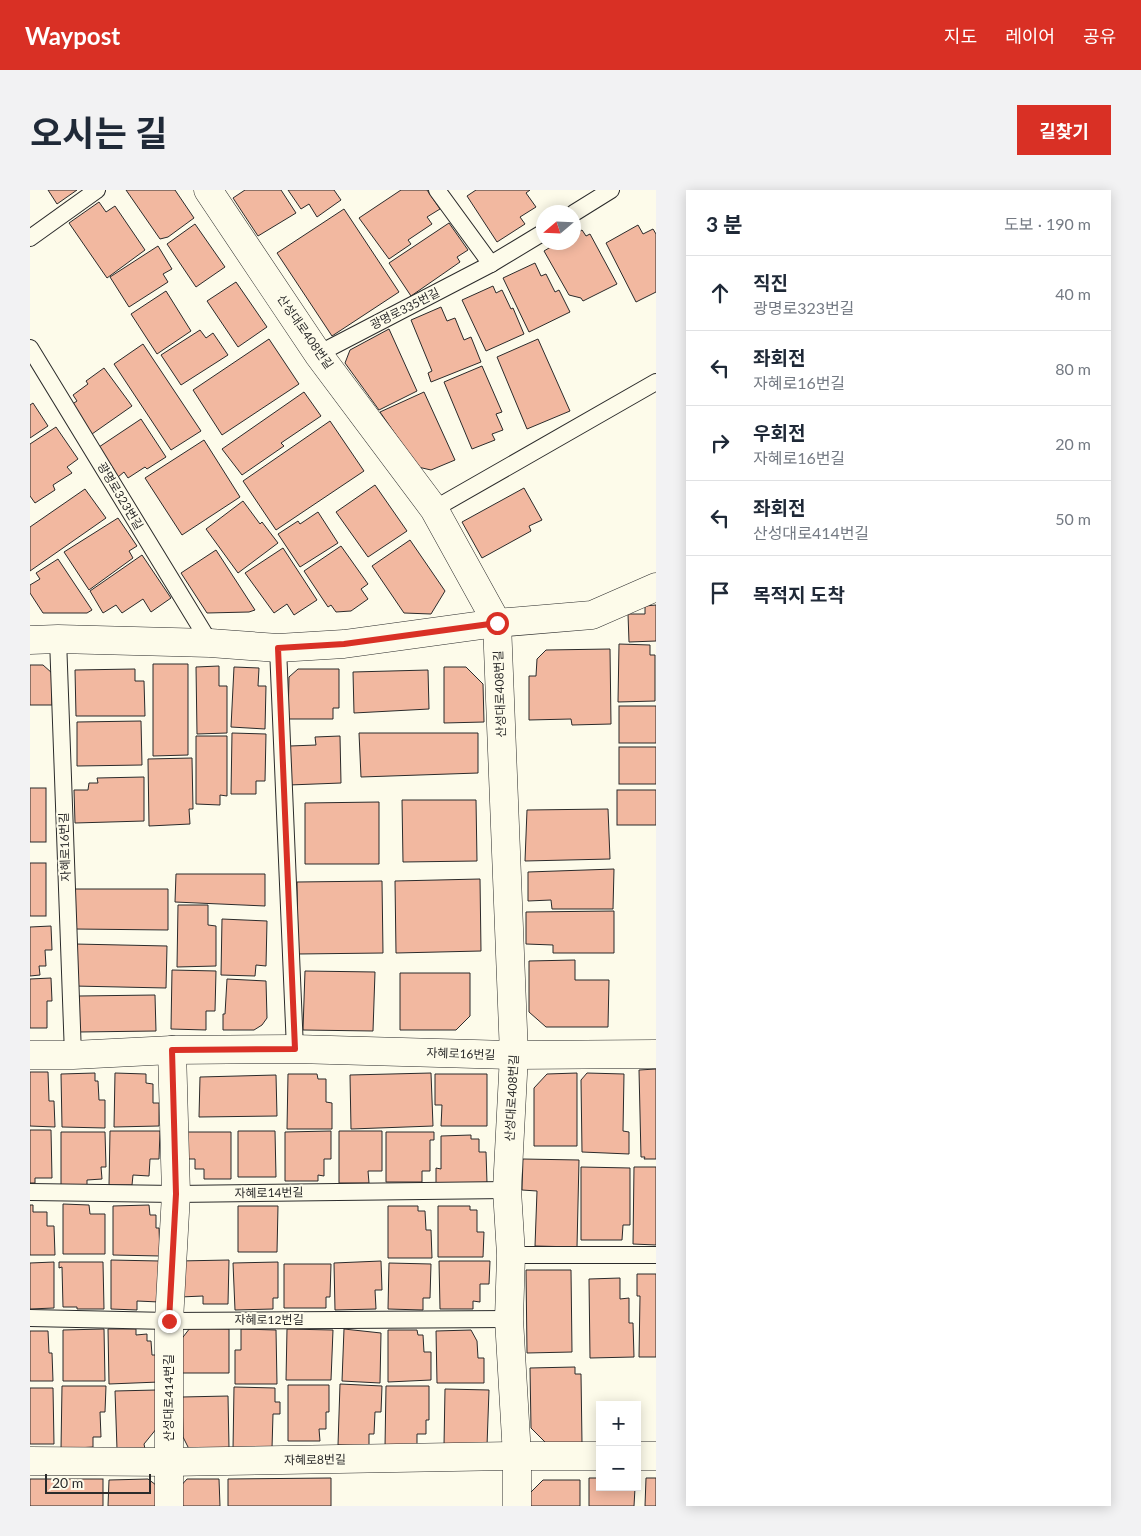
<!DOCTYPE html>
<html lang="ko">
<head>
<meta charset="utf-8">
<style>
	body { margin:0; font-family:Lato,"Noto Sans KR",sans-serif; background:#f2f2f3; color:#1f2937 }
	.controls { position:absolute; right:15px; bottom:15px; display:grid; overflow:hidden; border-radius:0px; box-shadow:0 2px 12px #0003 }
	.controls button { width:45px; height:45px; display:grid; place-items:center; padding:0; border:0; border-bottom:1px solid #e0e1e3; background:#fff; color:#1f2937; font:25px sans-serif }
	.compass { position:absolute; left:506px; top:15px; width:45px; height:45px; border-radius:50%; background:#fff; box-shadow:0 2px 12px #0003; rotate:251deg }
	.scale { position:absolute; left:15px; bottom:12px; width:106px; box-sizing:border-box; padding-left:5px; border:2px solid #2b2b2b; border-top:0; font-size:14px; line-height:18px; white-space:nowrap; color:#2b2b2b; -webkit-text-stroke:4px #fdfbea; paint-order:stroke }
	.stop { position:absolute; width:15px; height:15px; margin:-11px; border:4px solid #d93025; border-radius:50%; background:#fff }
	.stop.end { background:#d93025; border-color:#fff; box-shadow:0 1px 5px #0008 }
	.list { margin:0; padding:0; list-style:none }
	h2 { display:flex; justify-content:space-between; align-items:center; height:65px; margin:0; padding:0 20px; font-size:21px }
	h2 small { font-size:16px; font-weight:400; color:#747a83 }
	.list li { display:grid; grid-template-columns:32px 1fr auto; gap:15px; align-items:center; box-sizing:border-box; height:75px; padding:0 20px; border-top:1px solid #e0e1e3 }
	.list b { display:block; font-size:19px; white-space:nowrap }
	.list p { margin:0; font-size:16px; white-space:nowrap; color:#747a83 }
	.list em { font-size:16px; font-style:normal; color:#747a83 }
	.icon { flex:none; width:28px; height:28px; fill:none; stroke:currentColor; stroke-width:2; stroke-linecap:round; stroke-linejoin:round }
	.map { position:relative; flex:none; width:626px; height:1316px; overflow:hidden; border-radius:0px }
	header { display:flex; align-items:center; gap:30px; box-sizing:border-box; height:70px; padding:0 25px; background:#d93025; color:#fff }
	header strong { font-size:24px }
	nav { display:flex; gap:28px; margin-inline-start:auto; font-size:18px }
	.intro { display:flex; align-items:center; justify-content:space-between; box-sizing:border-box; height:120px; padding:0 30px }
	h1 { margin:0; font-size:35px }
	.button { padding:12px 22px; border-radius:0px; background:#d93025; color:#fff; font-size:18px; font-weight:700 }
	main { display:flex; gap:30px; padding:0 30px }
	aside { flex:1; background:#fff; border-radius:0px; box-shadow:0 2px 12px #0003 }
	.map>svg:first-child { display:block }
</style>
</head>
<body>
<header>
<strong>Waypost</strong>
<nav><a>지도</a><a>레이어</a><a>공유</a></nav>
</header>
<div class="intro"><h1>오시는 길</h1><a class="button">길찾기</a></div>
<main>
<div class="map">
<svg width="626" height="1316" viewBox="0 0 626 1316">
	<rect width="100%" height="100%" fill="#fdfbea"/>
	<g fill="#f2b8a0" stroke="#2b2b2b">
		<path d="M18,0H47L27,14Z"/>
		<path d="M96,0H145L164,28L138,47L130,49Z"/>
		<path d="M215,0H251L266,23L228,46L203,8Z"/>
		<path d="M258,0H304L311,10L287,27L279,14L271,19Z"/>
		<path d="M371,0H397L410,19L397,27L402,34L378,50L381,54L359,69L329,28Z"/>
		<path d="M446,0H500L496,3L506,17L490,27L495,34L467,52L437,6Z"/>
		<path d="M69,12L76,22L85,16L115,60L77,88L39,33Z"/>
		<path d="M314,19L369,102L302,146L247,63Z"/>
		<path d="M419,33L438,60L427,67L430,72L381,106L359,73Z"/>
		<path d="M165,34L195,77L166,97L137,54Z"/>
		<path d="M608,35L613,44L623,39L626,44V102L606,112L576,53Z"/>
		<path d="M552,40L556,46L560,44L587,94L553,111L551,108L539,105L514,61L529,52H544V45Z"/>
		<path d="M128,56L142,79L133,84L138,92L99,117L80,87Z"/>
		<path d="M505,73L511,86L516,84L525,102L529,100L540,122L499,142L473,88Z"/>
		<path d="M206,92L237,137L208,157L177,111Z"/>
		<path d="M463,96L466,103L472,100L481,119L483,118L494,144L456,161L432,110Z"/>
		<path d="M136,101L161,141L127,164L101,124Z"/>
		<path d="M411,117L417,131L425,128L434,150L441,147L451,172L401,192L398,183L402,181L381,130Z"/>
		<path d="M359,139L387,201L349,220L315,173L320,160Z"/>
		<path d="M170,140L176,148L183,143L198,165L151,195L131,165Z"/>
		<path d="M239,149L269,194L192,245L163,200Z"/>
		<path d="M508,149L540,221L497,239L467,167Z"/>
		<path d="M113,154L171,241L141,260L84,174Z"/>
		<path d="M452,176L472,222L466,224L473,240L462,244L465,250L442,259L414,192Z"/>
		<path d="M74,178L102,216L62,244L41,215L47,211L43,205L58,194L56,191Z"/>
		<path d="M274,202L291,226L251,253L254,256L212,285L192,259Z"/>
		<path d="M394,202L425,270L401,280L388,277L350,222Z"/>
		<path d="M3,213L18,236L0,248V215Z"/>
		<path d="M111,229L136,267L117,279L115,277L98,288L94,282L88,287L69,257Z"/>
		<path d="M300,231L334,281L246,340L213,291Z"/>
		<path d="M26,237L48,269L37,277L42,283L23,295L25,300L5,313L0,306V254Z"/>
		<path d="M174,250L210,307L152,345L115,288Z"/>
		<path d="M345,295L377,341L338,367L306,322Z"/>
		<path d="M494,298L512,330L499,336L501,341L452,368L432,332Z"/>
		<path d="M55,299L76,328L0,381V337Z"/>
		<path d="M213,311L230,334L232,332L248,353L208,383L176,339Z"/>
		<path d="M288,322L308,353L270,377L248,344L268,331L270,334Z"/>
		<path d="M88,328L107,356L99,361L103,368L59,400L34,362Z"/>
		<path d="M380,350L415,401L401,424L374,423L342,376Z"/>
		<path d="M311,356L338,394L331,399L338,409L321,421L306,422L301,415L298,417L274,381Z"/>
		<path d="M253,358L287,410L264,425L257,414L244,423L215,383Z"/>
		<path d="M186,360L225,420L219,422L177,423L151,383Z"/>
		<path d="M112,365L141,408L121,422L113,409L92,423L86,415L73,423L60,401Z"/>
		<path d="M28,369L62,420L57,423H13L0,403V395L10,389L6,383Z"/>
		<path d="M626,415V451L599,452L598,424H615V416Z"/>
		<path d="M589,454L620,455V465H625V511L588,512Z"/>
		<path d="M580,459L581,534L542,535L541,529L499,530V486H506L507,469L516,460Z"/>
		<path d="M123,474H158V565L123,566Z"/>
		<path d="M0,475H13L22,483V515H0Z"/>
		<path d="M189,476V496H197V543L167,544L166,477Z"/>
		<path d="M204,477L229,478L228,496H236L235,539L201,537Z"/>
		<path d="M414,477H436L453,494L454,532L414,533Z"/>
		<path d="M105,479V491H114L115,526H46L45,480Z"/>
		<path d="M268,479H309V518H303V529H258L259,487Z"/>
		<path d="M398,480L399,519L324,523L323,482Z"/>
		<rect x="589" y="516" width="37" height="37"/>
		<path d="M111,531L112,575L47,576V532Z"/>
		<path d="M202,543L236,544L235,591H226V604H201Z"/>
		<path d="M329,543H448V583L331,587Z"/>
		<path d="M166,546H197V606L190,605V615L166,614Z"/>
		<path d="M310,546L311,593L259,595L260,556L286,555L285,547Z"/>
		<rect x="589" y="557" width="37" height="37"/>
		<path d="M162,568L163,619H159L160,634L119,636L118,569Z"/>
		<path d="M114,587V631L45,633L44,600H58L59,593H68L67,588Z"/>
		<rect x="0" y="598" width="16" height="54"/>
		<rect x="587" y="600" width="39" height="35"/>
		<path d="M372,610H446L447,671L373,672Z"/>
		<path d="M349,612V674H275V613Z"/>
		<path d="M578,619L580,669L495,671L497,620Z"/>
		<rect x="0" y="673" width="16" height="53"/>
		<path d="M584,679L583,719H522L521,710L498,711V682Z"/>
		<path d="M146,684H235V716L145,712Z"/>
		<path d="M450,689L451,761L366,763L365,691Z"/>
		<path d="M352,691L353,763L268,764L267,692Z"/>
		<path d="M45,699H138V740L44,739Z"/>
		<path d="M148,715H178V735L186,736V776L147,777Z"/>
		<path d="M584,721V763H523V755L496,754V722Z"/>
		<path d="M192,729L237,731L236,776L226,775L225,786L191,785Z"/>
		<path d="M21,736L22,760H15L16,776H9L10,785L0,786V737Z"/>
		<path d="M45,754L137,756L136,798L44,796Z"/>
		<path d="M545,770V790H579L578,837H516L499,822V771Z"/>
		<path d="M142,780L186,781L185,821H176V840L141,839Z"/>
		<path d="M275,781L345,782L343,841L273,840Z"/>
		<path d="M370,783H440V826L426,840H370Z"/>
		<path d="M21,788L22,811H17V838H0V789Z"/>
		<path d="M197,789L236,791L237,828L232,835L224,840H193V824H195Z"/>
		<path d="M125,805L126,841L49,842V806Z"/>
		<path d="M626,879V969H614L615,967H611L609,880Z"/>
		<path d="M0,882H18L19,911H24L25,937L0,936Z"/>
		<path d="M65,883V891H68L69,910H75V938L32,937L31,884Z"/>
		<path d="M85,883L116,884V893L123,894V913H129V936L84,937Z"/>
		<path d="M401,883L403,936L321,939L320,885Z"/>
		<path d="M547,883V956H504V898L517,884Z"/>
		<path d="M557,883L594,884L593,941L599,942V964L552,962L551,890Z"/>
		<path d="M258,884H287L288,889H296V912L302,913V939H257Z"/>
		<path d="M405,884H457V936H411L412,915H405Z"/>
		<path d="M246,885L247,926L169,927L170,887Z"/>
		<path d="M0,940H21L22,988H5V993H0Z"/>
		<path d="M80,941H130L129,969H120L119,986L103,985L102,995H79Z"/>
		<path d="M208,941H245L246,987H208Z"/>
		<path d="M301,941V969H294V986L288,985V991H255V942Z"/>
		<path d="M309,941H352V981H338L339,993H309Z"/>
		<path d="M31,942H75L76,977H71L72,989L57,990V995H31Z"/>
		<path d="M152,942H201V989H174V979H165V969H152Z"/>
		<path d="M356,942H404V950H400V981H392V992H356Z"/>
		<path d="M441,945V949H449V962H456L457,993H406V978L411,979V946Z"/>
		<path d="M493,969L549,970L547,1057L505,1056L507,1001L492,1000Z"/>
		<path d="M551,977L600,978V1035H593L592,1050H551Z"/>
		<path d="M604,977H626V1055L603,1054Z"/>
		<path d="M33,1014L59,1015L60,1024H75V1064H33Z"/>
		<path d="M0,1015H3V1022H17V1036H24L25,1065H0Z"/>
		<path d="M119,1015L120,1025H126V1038H129L130,1066L83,1065V1016Z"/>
		<path d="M208,1016H248L247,1062H208Z"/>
		<path d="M358,1016H388V1021H395L396,1040H401L402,1068H358Z"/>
		<path d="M408,1016H440V1020H447V1042H454L453,1067H408Z"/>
		<path d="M81,1070L129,1071V1112L107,1111V1120L81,1119Z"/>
		<path d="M199,1070L198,1114H173V1106L150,1107L149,1071Z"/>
		<path d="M351,1071L352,1100H345L346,1119L305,1120L304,1073Z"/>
		<path d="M409,1071H460L459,1094H450V1112L443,1111V1119H410Z"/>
		<path d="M24,1072V1118L0,1119V1073Z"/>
		<path d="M29,1072H73L74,1119H47V1117H33L32,1077L29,1078Z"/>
		<path d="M248,1072V1108H243V1119L205,1120L203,1073Z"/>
		<path d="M359,1073L401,1074L400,1108H393V1120L358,1119Z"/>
		<path d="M254,1074H301L300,1107H296V1118H254Z"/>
		<path d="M496,1080H541L542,1162L497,1163Z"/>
		<path d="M607,1084H626V1167H609L610,1106H607Z"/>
		<path d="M590,1088V1109L599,1108V1133H603L604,1167L560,1168L559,1089Z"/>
		<path d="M160,1138L199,1139V1183H150V1151Z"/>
		<path d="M74,1139L75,1191H33V1140Z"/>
		<path d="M78,1139H106V1145L117,1144V1151H121L122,1165H128L129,1192L79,1194Z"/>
		<path d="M211,1139L246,1140L247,1194H205V1160H211Z"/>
		<path d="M257,1139L303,1140L301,1190H256Z"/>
		<path d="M314,1139L351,1143L350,1193L312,1191Z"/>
		<path d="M358,1140H387L388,1145H393L394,1162H401V1190L358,1192Z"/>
		<path d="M441,1140L447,1151L448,1168H454V1193H407L406,1141Z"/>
		<path d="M0,1141H18L19,1163H22L23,1191H0Z"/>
		<path d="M545,1177V1184H551L552,1253L517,1254L501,1238L500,1178Z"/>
		<path d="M310,1194L352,1196L351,1222H345L344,1244H339V1256L308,1255Z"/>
		<path d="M258,1195H299V1222H296V1239H289L290,1251H258Z"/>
		<path d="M32,1196H76L75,1222H70L71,1247H63V1257L31,1259Z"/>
		<path d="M356,1196H399V1230H396V1244H387V1257H355Z"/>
		<path d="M204,1197L245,1198V1212H250V1224H243L242,1258L203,1259Z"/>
		<path d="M0,1198H23L24,1254H0Z"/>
		<path d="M415,1199L459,1200L457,1256L414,1255Z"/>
		<path d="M126,1200L127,1238L114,1254L115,1259H87L85,1201Z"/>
		<path d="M198,1206L199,1258L159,1259L153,1247L152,1207Z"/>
		<path d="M301,1288V1316H198V1289Z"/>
		<path d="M559,1288H570V1297L605,1298L604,1316H559Z"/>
		<path d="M616,1288H626V1316H615Z"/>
		<rect x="0" y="1289" width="73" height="27"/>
		<path d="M118,1289L130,1298V1316H78L79,1290Z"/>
		<path d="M157,1289H189L190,1316H148V1299Z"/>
		<path d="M513,1290H550V1316H498L499,1304Z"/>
	</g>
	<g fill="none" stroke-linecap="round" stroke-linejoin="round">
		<defs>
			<g id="service">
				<path d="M407,0L461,74"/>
				<path d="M544,23L581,0"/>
				<path d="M0,48L67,0"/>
				<path d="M0,158L180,453"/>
				<path d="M288,164L461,74L514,42"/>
				<path d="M404,319L626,192"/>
				<path d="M28,449L43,865"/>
				<path d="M248,458L265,859"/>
				<path d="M0,1002L146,1004L477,1000"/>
				<path d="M481,1065H626"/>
				<path d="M0,1128L139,1131L479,1129"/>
			</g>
			<g id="minor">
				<path d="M178,0L288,164L404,319L467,433L484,865L477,1000L481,1065L479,1129L487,1266V1316"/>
				<path d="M0,450L28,449L180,453L248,458L314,454L467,433L562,425L626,397"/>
				<path d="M0,865H43L142,860L265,859L484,865L626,864"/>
				<path d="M607,1266H626"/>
				<path d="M0,1271L138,1272L487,1266H570"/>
				<path d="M139,1316V1131L146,1004L142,860"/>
			</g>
		</defs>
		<use href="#service" stroke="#2b2b2b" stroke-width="18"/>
		<use href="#minor" stroke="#2b2b2b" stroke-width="29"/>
		<use href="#service" stroke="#fdfbea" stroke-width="16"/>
		<use href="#minor" stroke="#fdfbea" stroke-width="28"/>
	</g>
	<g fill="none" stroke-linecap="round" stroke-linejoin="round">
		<path stroke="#d93025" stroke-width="6" d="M139,1131L146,1004L142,860L265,859L248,458L314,454L467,433"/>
	</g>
	<g text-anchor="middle" stroke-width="4" stroke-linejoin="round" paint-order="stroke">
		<g font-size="12" fill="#2b2b2b" stroke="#fdfbea">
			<text transform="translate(375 119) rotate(-27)" y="4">광명로335번길</text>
			<text transform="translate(275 142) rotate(55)" y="4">산성대로408번길</text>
			<text transform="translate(90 306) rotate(59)" y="4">광명로323번길</text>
			<text transform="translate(470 504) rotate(-92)" y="4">산성대로408번길</text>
			<text transform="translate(35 657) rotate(-92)" y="4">자혜로16번길</text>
			<text transform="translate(431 864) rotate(2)" y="4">자혜로16번길</text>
			<text transform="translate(482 908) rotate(-87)" y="4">산성대로408번길</text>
			<text transform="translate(239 1003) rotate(-1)" y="4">자혜로14번길</text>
			<text x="239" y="1134">자혜로12번길</text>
			<text transform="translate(139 1208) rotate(-90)" y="4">산성대로414번길</text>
			<text transform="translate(285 1270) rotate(-1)" y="4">자혜로8번길</text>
		</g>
	</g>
</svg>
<div class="controls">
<button>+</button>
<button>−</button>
</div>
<svg class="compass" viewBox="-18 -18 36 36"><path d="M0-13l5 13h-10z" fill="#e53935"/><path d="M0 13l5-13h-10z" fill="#747a83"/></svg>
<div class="scale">20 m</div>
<div class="stop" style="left:467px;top:433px"></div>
<div class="stop end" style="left:139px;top:1131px"></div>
</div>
<aside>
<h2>3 분<small>도보 · 190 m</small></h2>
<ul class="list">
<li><svg class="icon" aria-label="ahead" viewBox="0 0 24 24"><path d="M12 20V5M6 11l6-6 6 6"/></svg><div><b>직진</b><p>광명로323번길</p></div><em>40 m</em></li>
<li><svg class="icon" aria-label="left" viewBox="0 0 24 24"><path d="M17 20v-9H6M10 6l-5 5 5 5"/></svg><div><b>좌회전</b><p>자혜로16번길</p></div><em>80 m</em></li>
<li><svg class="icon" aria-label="right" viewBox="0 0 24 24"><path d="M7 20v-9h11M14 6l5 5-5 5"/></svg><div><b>우회전</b><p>자혜로16번길</p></div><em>20 m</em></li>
<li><svg class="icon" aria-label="left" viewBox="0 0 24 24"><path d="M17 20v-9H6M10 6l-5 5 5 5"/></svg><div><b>좌회전</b><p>산성대로414번길</p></div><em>50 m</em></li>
<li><svg class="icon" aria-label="arrive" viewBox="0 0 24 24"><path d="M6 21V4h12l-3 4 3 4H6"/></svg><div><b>목적지 도착</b></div></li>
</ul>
</aside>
</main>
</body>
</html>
